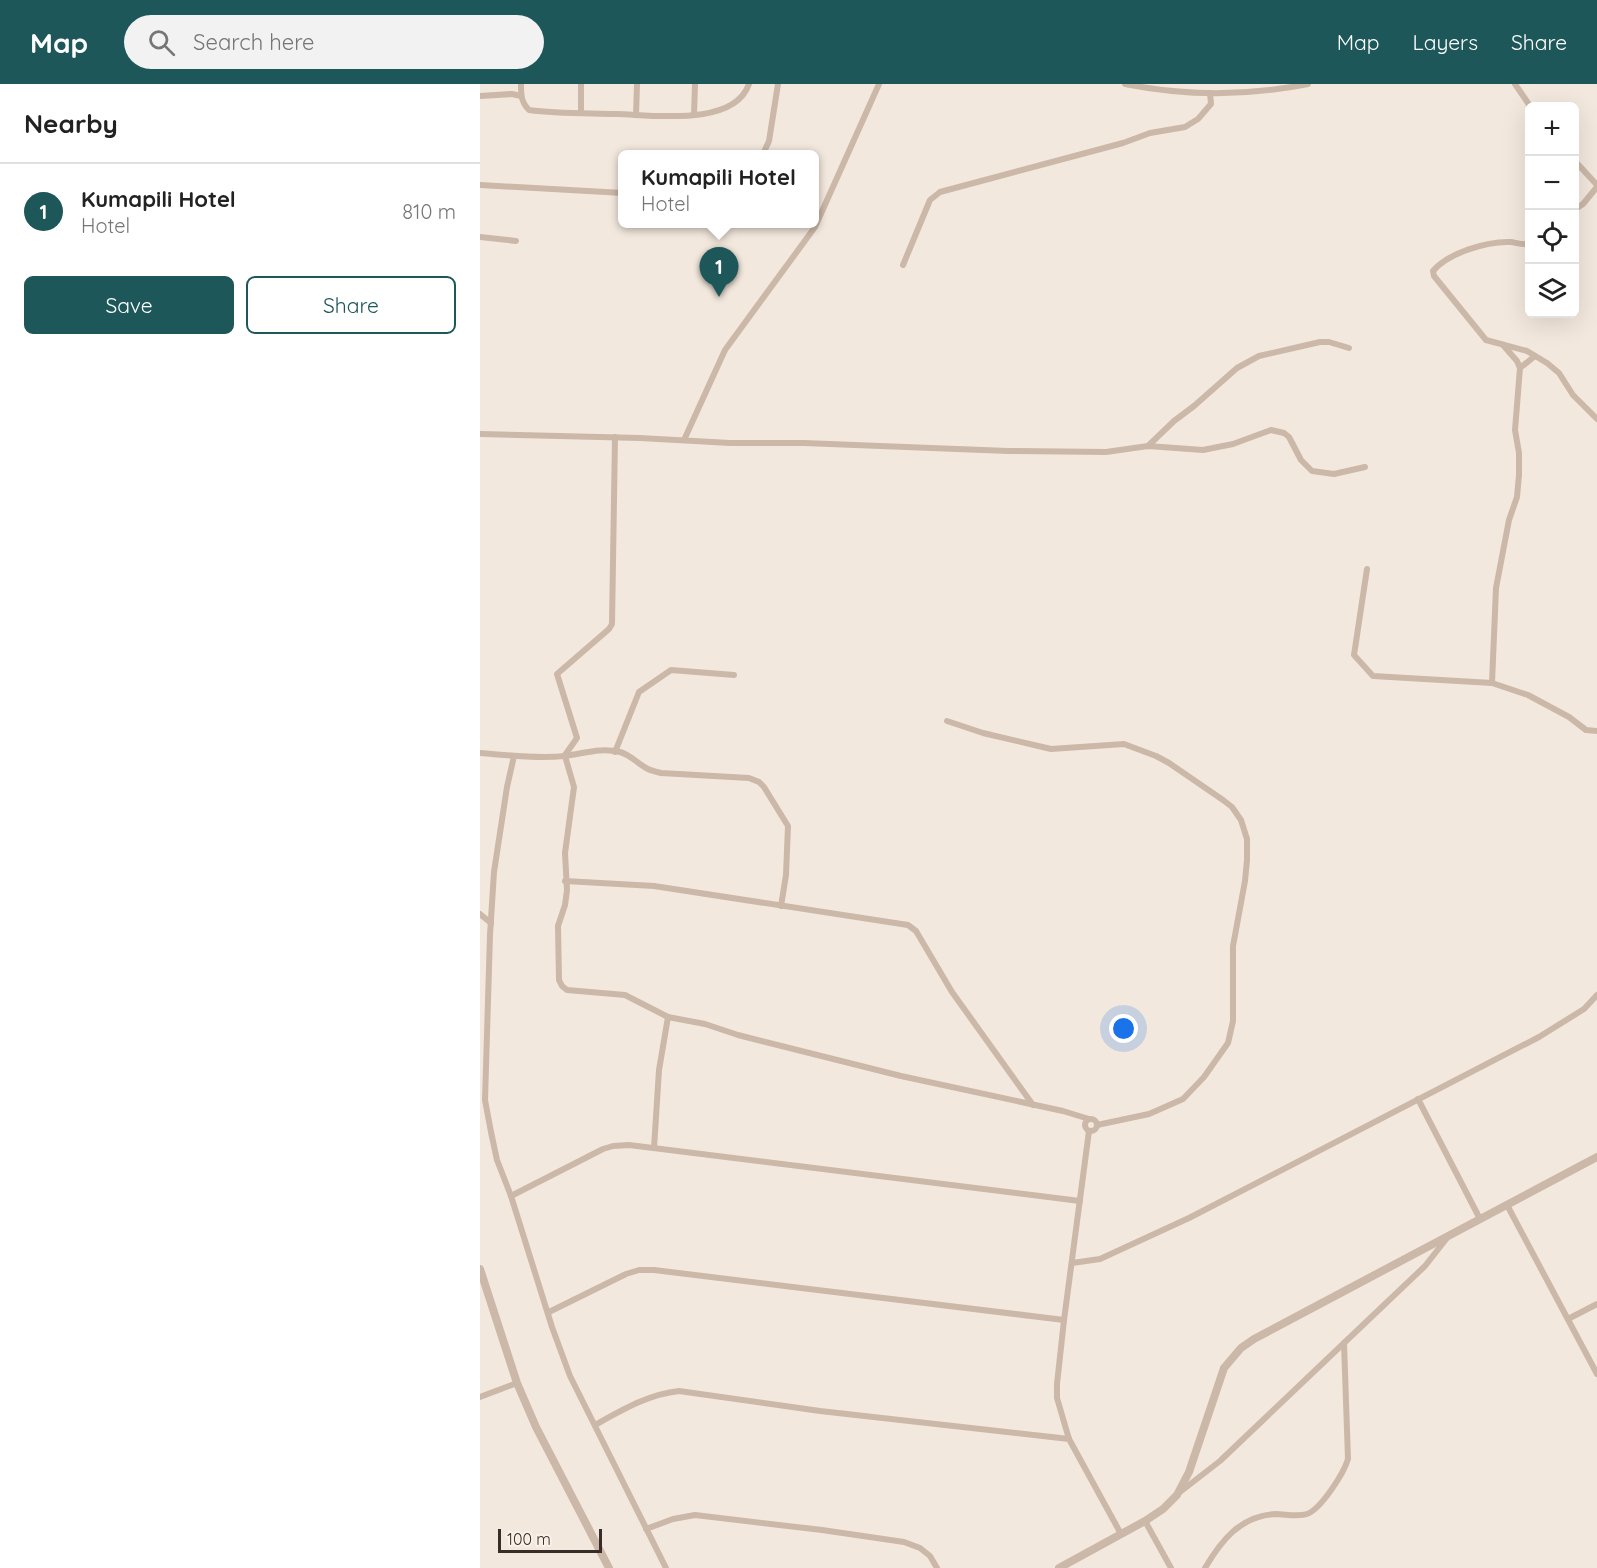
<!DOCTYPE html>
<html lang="en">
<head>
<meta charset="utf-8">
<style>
	body { margin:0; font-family:Quicksand,sans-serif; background:#f2f2f2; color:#222 }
	.controls { position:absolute; right:18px; top:18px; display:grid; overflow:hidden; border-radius:9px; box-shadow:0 6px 24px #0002 }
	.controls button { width:54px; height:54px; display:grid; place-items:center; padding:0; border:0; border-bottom:2px solid #e0e0e0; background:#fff; color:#222; font:30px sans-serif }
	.scale { position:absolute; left:18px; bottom:15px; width:104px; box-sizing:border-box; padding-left:6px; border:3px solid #382d28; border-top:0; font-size:16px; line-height:21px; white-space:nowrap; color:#382d28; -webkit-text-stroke:4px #faf2e9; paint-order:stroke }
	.you { position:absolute; left:644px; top:945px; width:21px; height:21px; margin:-15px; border:4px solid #fff; border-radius:50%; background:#1a73e8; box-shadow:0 0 0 9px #1a73e833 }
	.badge { display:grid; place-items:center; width:39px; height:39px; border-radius:50%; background:#1d575a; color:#fff; font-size:20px; font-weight:700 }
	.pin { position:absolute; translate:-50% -50px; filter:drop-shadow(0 2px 3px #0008) }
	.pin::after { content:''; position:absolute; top:32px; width:21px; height:18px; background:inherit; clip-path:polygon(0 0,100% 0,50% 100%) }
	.popup { position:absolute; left:138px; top:66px; width:201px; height:78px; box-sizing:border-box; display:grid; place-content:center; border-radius:9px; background:#fff; filter:drop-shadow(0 2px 4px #0005); font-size:20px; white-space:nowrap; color:#767676 }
	.popup b { font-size:22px; color:#222 }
	.popup::after { content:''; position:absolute; left:50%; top:100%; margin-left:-12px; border:12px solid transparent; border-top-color:#fff }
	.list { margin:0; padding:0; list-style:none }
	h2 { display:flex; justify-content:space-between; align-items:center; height:78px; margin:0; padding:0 24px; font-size:26px }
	h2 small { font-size:20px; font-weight:400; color:#767676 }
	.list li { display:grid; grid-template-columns:39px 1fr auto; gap:18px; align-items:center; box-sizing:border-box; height:96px; padding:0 24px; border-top:2px solid #e0e0e0 }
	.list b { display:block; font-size:22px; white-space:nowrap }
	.list p { margin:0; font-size:20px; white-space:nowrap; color:#767676 }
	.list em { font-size:20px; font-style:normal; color:#767676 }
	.actions { display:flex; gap:12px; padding:18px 24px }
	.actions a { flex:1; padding:14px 0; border:2px solid #1d575a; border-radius:9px; text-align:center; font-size:21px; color:#1d575a }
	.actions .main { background:#1d575a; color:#fff }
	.icon { flex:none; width:33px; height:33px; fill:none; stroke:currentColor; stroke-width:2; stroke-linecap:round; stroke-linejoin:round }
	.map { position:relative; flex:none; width:1117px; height:1484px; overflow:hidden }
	header { display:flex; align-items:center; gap:36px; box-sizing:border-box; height:84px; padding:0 30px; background:#1d575a; color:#fff }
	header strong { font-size:28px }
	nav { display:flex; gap:33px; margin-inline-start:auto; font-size:21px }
	.search { width:420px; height:54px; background:#f2f2f2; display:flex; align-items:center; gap:15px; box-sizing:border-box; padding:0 21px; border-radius:33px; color:#767676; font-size:22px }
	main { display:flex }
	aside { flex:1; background:#fff }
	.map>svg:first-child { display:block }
</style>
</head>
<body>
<header>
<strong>Map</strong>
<div class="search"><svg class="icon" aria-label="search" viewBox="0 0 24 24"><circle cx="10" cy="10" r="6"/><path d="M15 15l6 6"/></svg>Search here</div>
<nav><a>Map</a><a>Layers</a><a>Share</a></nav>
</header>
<main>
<aside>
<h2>Nearby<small></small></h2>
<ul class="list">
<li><span class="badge">1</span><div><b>Kumapili Hotel</b><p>Hotel</p></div><em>810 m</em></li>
</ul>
<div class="actions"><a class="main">Save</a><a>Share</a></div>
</aside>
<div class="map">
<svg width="1117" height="1484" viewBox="0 0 1117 1484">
	<rect width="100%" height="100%" fill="#f3e8dd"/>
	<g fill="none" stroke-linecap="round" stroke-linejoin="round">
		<g stroke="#cbb8a8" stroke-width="6">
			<path d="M41,0C41,11 41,18 49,26C78,30 108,29 137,30C173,31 254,43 269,0"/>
			<path d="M645,0C705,12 768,12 828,0"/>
			<path d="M1035,0L1050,22"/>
			<path d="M0,12L32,10L41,12"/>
			<path d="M101,29V0"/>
			<path d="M156,31L157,0"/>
			<path d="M214,31L215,0"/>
			<path d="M283,70L289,57L298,0"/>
			<path d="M1094,76L1117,101"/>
			<path d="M0,101L143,109"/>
			<path d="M1094,126L1103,120L1117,103"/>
			<path d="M0,153L36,157"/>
			<path d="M1050,160C1043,161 1037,159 1031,158C1007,157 968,169 953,187L954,192L1006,256L1047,267L1067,279L1079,289L1093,311L1117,335"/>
			<path d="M423,181L450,116L460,108L643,59L670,49L705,43L718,35L731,20L730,9"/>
			<path d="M1040,284L1055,272"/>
			<path d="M0,350L160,354L250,359H324L528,367L626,368L668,362L723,366L753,360L791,346L804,349L809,353L821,376L832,387L854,390L885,383"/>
			<path d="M204,356L245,266L335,143L399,0"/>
			<path d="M668,362L694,337L714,322L757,284L779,272L840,258H849L869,264"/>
			<path d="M887,485L874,571L893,592L1012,599L1048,611L1089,633L1106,646L1117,647"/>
			<path d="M1012,599L1016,504L1029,436L1037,413L1039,391V369L1035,346L1040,284L1037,277L1023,261"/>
			<path d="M467,637L503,649L571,665L644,660L676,672L689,679L743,716L752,723L761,736L767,755V776L765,797L753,862V937L748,959L724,993L703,1015L669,1030L617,1041"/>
			<path d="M135,668L159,608L191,586L254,591"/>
			<path d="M0,669C27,671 57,675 84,672C103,670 120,663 140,668C151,671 158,680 168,685C172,687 177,688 181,689L269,694L279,698L284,703L308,742L306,791L301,822"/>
			<path d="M85,671L97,654L77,590L129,545L132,540L135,353"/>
			<path d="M34,672L27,703L14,788L10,851L5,1016L11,1048L17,1076L31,1112L72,1243L90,1292L186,1484"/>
			<path d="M85,672L94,703L85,769L87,806L85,821L78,842L79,896L82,902L87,906L145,911L188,933L225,940L258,951L421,992L583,1027L609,1035"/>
			<path d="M85,797L174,802L428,841L436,847L472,908L553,1021"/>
			<path d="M0,830L11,839"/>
			<path d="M938,1015L1000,1135"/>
			<circle cx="611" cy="1041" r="6"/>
			<path d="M609,1047L584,1236L577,1300V1314L589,1355L641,1450"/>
			<path d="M174,1064L179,986L188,933"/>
			<path d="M31,1112L123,1065L133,1062L149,1061L600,1117"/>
			<path d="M1027,1121L1117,1290"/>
			<path d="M592,1179L620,1175L709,1134L1059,953L1104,925L1117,911"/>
			<path d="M69,1228L146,1190L159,1186H174L584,1236"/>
			<path d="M1088,1235L1117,1220"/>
			<path d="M0,1313L37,1299"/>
			<path d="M115,1341C142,1326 169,1310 199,1307L340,1327L589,1355"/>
			<path d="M700,1408L740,1377L864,1259"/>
			<path d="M665,1437L691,1484"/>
			<path d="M166,1445L193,1435L215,1431L342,1446L424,1458L440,1464L450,1472L457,1484"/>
			<path d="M725,1484C741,1457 760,1432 795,1430C805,1430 818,1433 827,1430C841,1425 864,1389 868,1375L864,1259L945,1182L967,1154"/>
		</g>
		<g stroke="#cbb8a8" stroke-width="8">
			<path d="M0,1185L37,1299L56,1343L129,1484"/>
			<path d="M579,1484L665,1437L683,1425L697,1411L709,1388L744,1284L761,1264L774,1255L1117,1073"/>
		</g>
	</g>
</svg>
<div class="controls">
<button>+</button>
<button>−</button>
<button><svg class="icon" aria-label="locate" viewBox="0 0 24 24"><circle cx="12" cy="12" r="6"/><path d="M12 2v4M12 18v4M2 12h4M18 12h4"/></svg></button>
<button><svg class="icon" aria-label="layers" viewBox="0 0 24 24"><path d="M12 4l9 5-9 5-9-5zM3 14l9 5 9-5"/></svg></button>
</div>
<div class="scale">100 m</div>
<div class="you"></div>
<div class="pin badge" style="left:239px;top:213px">1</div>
<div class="popup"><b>Kumapili Hotel</b>Hotel</div>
</div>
</main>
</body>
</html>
